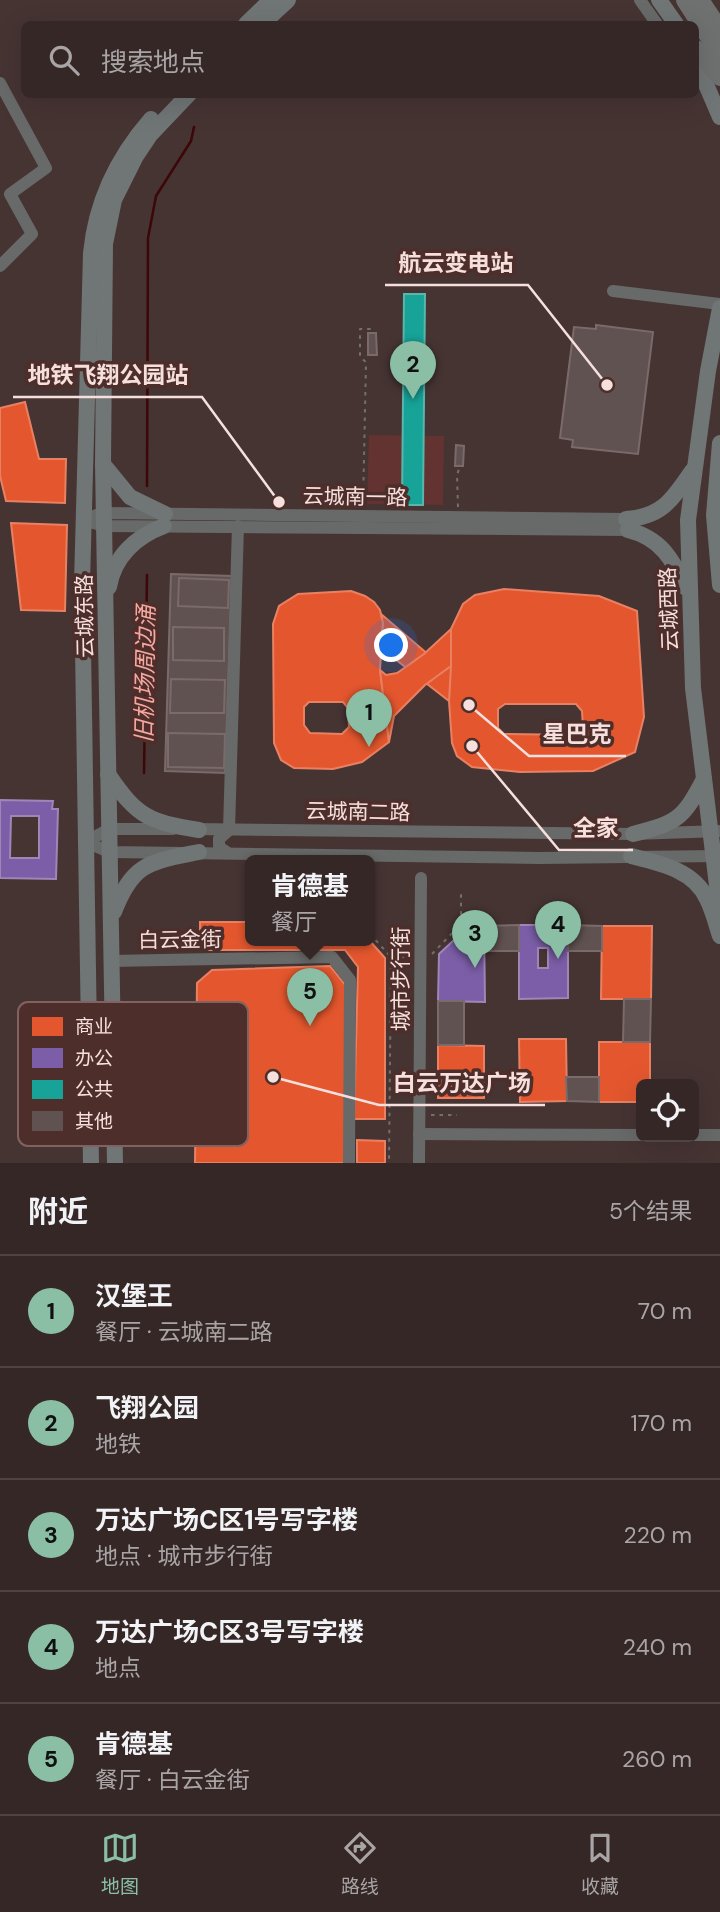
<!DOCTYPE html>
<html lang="zh">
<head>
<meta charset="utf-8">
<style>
	body { margin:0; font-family:"DM Sans","Noto Sans SC",sans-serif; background:#3f3332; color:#f1f3f6 }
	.controls { position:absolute; right:21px; bottom:21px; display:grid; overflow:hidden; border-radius:10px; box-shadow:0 7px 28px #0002 }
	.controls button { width:63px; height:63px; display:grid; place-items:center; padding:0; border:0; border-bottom:2px solid #4e4443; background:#342726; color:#f1f3f6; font:35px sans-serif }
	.you { position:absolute; left:392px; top:646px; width:24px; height:24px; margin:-18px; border:5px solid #fff; border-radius:50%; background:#1a73e8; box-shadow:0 0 0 10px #1a73e833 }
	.badge { display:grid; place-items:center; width:46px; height:46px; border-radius:50%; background:#8abfa5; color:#111; font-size:23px; font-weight:700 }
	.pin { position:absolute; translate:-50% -58px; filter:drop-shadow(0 2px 4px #0008) }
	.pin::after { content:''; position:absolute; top:37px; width:24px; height:21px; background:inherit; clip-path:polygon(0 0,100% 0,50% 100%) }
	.popup { position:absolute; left:245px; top:855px; width:130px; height:91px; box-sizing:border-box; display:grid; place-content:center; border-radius:10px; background:#342726; filter:drop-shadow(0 2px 5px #0005); font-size:23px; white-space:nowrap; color:#a9a5a7 }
	.popup b { font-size:26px; color:#f1f3f6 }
	.popup::after { content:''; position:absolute; left:50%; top:100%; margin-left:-14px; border:14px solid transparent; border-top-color:#342726 }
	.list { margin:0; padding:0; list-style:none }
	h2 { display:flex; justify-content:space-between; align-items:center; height:91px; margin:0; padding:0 28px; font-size:30px }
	h2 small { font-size:23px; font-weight:400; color:#a9a5a7 }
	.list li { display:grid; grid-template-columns:46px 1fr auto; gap:21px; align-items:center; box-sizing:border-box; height:112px; padding:0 28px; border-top:2px solid #4e4443 }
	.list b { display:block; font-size:26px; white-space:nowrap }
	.list p { margin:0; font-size:23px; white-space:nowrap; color:#a9a5a7 }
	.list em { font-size:23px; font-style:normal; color:#a9a5a7 }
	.icon { flex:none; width:38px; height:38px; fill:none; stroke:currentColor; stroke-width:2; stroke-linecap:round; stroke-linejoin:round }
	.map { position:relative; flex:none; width:720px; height:1163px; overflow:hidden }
	.search { position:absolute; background:#342726; box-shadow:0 7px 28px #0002; left:21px; right:21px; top:21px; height:77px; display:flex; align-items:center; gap:18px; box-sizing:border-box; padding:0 24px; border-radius:10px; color:#a9a5a7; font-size:26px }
	.sheet { height:651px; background:#342726 }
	nav { display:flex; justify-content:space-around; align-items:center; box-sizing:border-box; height:98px; border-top:2px solid #4e4443; background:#342726; font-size:19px; color:#a9a5a7 }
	nav a { display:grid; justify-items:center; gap:4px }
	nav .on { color:#8abfa5 }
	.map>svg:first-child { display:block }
</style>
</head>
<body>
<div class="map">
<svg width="720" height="1163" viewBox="0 0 720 1163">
	<rect width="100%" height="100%" fill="#463433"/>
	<path fill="#623330" d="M369,435L444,436L443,505L367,504Z"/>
	<g fill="#e4572e" stroke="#e98062" stroke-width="2" fill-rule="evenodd">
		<path d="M25,402L39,459H66L65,503L6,501L0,476V408Z"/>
		<path d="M11,523L67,525L65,611L21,610Z"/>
		<path d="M504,589L599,596L637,611L644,717L635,752L593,771L520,772L472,767L457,756L452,743L449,701L451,629L463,604L475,595ZM505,704H576L582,711L583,729L576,735L504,734L498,728V709Z"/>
		<path d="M351,591L365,596L374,602L380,610L383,623L380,670L389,742L362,762L333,769L294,768L281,760L274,743L273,624L279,606L298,594ZM309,702H343L348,708L349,727L342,734L310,733L304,725V707Z"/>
		<path d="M381,614L444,668L451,666L449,701L386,652L381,653L383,623Z"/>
		<path d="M451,629V666L425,685L394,716L389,742L380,670L386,675L397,673L424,654Z"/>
		<path d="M200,922H250V940H369L385,958V1119H354L358,967L345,950H200Z"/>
		<path d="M602,926H652L651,999H601Z"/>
		<path d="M330,966L350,991L349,1163H195L197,983L212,970Z"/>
		<path d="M519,1039H566L567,1101L520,1102Z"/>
		<path d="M599,1042H650V1084H641V1102H599Z"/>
		<path d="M438,1045L484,1046V1098H438Z"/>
		<path d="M357,1140L385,1141V1163H357Z"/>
	</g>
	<g fill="#7b5ea7" stroke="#a085b7" stroke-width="2" fill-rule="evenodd">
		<path d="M0,800L53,801L52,809H58L56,879L0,878ZM11,816H39V858H10Z"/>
		<path d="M519,925H568V998L519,999ZM538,948H548V968H538Z"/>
		<path d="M469,926H484L485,1002L438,1001L439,954Z"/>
	</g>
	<path fill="#17a398" stroke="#5ab5ad" stroke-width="2" d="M404,294H425L423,505H402Z"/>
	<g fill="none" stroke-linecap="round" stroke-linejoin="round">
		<g stroke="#3d0608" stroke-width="2.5">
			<path d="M147,486L148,238L156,196L191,141L194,127"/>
			<path d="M144,773L147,575"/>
		</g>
	</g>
	<g fill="#605251" stroke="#7a6a69" stroke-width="2">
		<path d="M596,325L653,332L638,454L572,447L573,440L560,438L574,327L596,329Z"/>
		<path d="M368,333H376L377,355H368Z"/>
		<path d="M456,445L464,446L463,466H455Z"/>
		<path d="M171,574L232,576L225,773L165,771Z"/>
		<path d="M179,578L229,580L228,608L178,606Z"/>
		<path d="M173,627L224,628V661L173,660Z"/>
		<path d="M171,679L225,680L224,713H170Z"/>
		<path d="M168,733L225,734L224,768L168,767Z"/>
		<path d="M519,925V951H484V926Z"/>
		<path d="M568,925L602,926V951H568Z"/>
		<path d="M624,999H651L650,1042H623Z"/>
		<rect x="438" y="1001" width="26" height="44"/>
		<path d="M566,1077H599V1102L567,1101Z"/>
	</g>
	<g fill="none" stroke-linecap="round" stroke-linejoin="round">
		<g stroke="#72706e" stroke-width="2" stroke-dasharray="3.5 5" stroke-linecap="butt">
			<path d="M363,506L366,362L360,357V329H371V333"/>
			<path d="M458,507L457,475L460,466"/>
			<path d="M370,934L391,957L389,1163"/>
			<path d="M432,954L461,924V892"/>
			<path d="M392,957H411"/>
			<path d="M431,1115H457"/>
		</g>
		<g stroke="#686a6a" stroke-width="12">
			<path d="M640,0L657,24"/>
			<path d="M0,83L46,168L10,194L32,234L0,266"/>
			<path d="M613,291L720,304"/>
			<path d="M96,515L104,513L626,519"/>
			<path d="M83,520L104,526L628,530"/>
			<path d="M192,829L633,834L720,831"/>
			<path d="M86,842L109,829H173"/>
			<path d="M86,842L109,852L539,858L720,856"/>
			<path d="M228,853L219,847V839L229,830L238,526"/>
			<path d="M110,961L332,957L350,980L349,1163"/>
			<path d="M419,1134L641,1135"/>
			<path d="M694,1135H720"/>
			<path d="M419,1163L421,878"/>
		</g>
		<g stroke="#707575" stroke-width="16">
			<path d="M659,0L676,24"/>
			<path d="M246,24L271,0"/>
			<path d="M262,24L288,0"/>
			<path d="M696,61L720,117"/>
			<path d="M720,308L708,371L688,520L693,688L720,910"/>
			<path d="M720,443L714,515L720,585"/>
			<path d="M103,464L130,497L165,514"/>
			<path d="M626,519C663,517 673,498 692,471"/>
			<path d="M628,530C661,538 673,560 686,588"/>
			<path d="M109,587C114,556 137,536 164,526"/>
			<path d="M108,774C137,817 149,822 199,830"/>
			<path d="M633,834C677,823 683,819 704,779"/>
			<path d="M631,856C659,863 694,870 707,899C713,911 716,924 720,936"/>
			<path d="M114,912C133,862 150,862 199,852"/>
			<path d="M91,1163L82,583L91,253C96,201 117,158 151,119"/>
			<path d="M115,1163L103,464L105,244L114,200L136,156L150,135L189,94"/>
		</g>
		<g stroke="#6f7171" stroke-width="18">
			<path d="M685,0L720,54"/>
			<path d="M700,0L720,30"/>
			<path d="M696,49L720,77"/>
		</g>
	</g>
	<g text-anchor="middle" stroke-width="7" stroke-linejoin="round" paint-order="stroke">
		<g font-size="21" fill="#f5e0dd" stroke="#4e2e2b">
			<text transform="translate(355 497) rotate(1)" y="7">云城南一路</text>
			<text transform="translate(669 609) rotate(-92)" y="7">云城西路</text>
			<text transform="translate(85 616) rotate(-91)" y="7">云城东路</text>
			<text transform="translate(358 812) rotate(1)" y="7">云城南二路</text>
			<text transform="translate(180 940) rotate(-1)" y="7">白云金街</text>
			<text transform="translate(401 979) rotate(-90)" y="7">城市步行街</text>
		</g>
		<g font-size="23" font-style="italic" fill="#f6a7a0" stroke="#4e2e2b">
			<text transform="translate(145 674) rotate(-89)" y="8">旧机场周边涌</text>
		</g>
	</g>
	<rect x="18" y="1002" width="230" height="144" rx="10" fill="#4e2e2b" stroke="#806360" stroke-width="2"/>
	<rect x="32" y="1017" width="31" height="19" fill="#e4572e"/>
	<rect x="32" y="1048" width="31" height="20" fill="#7b5ea7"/>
	<rect x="32" y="1080" width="31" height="19" fill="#17a398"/>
	<rect x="32" y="1111" width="31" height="20" fill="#605251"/>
	<g font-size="19" fill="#f5e0dd">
		<text x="75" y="1033">商业</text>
		<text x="75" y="1065">办公</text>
		<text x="75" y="1096">公共</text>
		<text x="75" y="1128">其他</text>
	</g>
	<path fill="none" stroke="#f5e0dd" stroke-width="2.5" d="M607 385L528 285H385M279 502L202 397H13M469 705L529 756H626M472 746L559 850H633M273 1077L379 1105H545"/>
	<g fill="#f5e0dd" stroke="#4e2e2b" stroke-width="2.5">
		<circle cx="607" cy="385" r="7"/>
		<circle cx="279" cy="502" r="7"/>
		<circle cx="469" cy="705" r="7"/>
		<circle cx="472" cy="746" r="7"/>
		<circle cx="273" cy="1077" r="7"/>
	</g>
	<g font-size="23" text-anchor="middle" font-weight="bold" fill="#f5e0dd" stroke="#4e2e2b" stroke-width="7" stroke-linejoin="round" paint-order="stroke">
		<text x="456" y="271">航云变电站</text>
		<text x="108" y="383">地铁飞翔公园站</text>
		<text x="577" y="742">星巴克</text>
		<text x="596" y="836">全家</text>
		<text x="462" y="1091">白云万达广场</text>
	</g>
</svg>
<div class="controls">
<button><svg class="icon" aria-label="locate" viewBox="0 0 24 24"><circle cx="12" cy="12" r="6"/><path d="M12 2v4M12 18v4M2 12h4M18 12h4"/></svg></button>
</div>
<div class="you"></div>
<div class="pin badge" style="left:369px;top:747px">1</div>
<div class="pin badge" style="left:413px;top:399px">2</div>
<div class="pin badge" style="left:475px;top:968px">3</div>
<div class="pin badge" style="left:558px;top:959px">4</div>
<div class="pin badge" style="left:310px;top:1026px">5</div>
<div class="popup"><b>肯德基</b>餐厅</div>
<div class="search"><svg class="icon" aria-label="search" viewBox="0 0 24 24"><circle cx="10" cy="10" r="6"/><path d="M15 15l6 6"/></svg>搜索地点</div>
</div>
<section class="sheet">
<h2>附近<small>5个结果</small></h2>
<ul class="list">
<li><span class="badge">1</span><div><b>汉堡王</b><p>餐厅 · 云城南二路</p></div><em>70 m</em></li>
<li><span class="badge">2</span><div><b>飞翔公园</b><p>地铁</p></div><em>170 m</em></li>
<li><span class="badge">3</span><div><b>万达广场C区1号写字楼</b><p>地点 · 城市步行街</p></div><em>220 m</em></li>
<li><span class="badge">4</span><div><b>万达广场C区3号写字楼</b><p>地点</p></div><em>240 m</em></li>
<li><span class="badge">5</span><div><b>肯德基</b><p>餐厅 · 白云金街</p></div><em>260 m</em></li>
</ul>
</section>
<nav>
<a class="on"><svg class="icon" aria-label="map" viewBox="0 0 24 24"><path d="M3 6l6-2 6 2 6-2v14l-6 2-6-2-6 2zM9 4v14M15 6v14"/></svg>地图</a>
<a><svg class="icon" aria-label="directions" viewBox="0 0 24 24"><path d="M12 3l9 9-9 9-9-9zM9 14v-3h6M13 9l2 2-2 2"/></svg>路线</a>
<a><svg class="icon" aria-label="saved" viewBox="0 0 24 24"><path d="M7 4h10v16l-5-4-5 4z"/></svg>收藏</a>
</nav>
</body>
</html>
